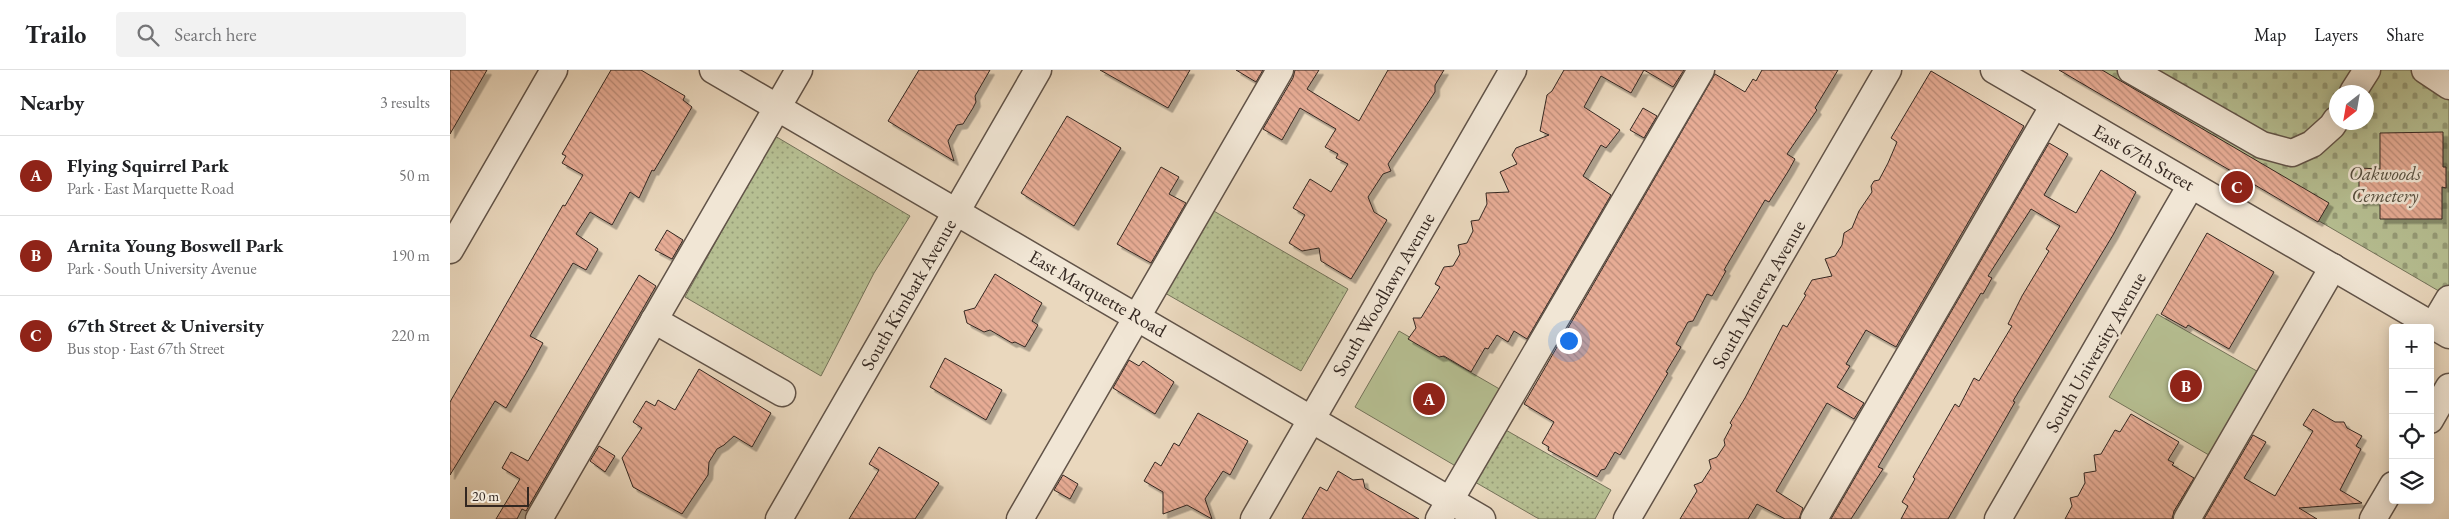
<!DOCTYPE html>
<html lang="en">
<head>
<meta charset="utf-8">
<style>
	body { margin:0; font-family:"EB Garamond",serif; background:#f2f2f2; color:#202124 }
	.controls { position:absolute; right:15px; bottom:15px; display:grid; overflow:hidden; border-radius:5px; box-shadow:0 2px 12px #0003 }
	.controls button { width:45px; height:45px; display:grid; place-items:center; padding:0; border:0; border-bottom:1px solid #e0e0e0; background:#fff; color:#202124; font:25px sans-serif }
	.compass { position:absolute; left:1879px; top:15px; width:45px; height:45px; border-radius:50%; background:#fff; box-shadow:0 2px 12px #0003; rotate:211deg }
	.scale { position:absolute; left:15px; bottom:12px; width:64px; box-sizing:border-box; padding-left:5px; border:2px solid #332721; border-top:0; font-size:14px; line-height:18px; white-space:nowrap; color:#332721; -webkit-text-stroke:4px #f1e6d5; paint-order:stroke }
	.you { position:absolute; left:1118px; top:270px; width:18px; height:18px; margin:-12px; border:4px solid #fff; border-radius:50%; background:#1a73e8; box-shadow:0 0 0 8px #1a73e833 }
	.badge { display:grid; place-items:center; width:32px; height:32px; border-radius:50%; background:#8f2418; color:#fff; font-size:16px; font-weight:700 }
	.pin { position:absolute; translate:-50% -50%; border:2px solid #fff; box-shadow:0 1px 5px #0006 }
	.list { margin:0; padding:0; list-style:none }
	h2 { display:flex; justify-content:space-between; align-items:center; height:65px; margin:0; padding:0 20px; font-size:21px }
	h2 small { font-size:16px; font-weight:400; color:#757577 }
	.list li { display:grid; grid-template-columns:32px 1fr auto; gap:15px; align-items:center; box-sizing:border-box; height:80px; padding:0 20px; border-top:1px solid #e0e0e0 }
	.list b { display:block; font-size:19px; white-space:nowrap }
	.list p { margin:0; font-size:16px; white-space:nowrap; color:#757577 }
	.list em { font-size:16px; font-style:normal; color:#757577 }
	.icon { flex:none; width:28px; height:28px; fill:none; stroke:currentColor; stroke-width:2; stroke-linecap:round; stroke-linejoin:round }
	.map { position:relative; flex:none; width:1999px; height:449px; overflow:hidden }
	header { display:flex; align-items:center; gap:30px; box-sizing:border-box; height:70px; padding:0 25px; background:#fff; border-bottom:1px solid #e0e0e0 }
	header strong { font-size:24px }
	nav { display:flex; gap:28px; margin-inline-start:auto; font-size:18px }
	.search { width:350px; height:45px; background:#f2f2f2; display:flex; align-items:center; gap:12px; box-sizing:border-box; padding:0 18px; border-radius:5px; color:#757577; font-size:19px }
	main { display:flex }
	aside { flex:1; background:#fff }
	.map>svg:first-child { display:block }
</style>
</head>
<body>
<header>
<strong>Trailo</strong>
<div class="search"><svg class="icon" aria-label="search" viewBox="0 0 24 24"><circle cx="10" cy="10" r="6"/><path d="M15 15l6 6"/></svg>Search here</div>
<nav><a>Map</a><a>Layers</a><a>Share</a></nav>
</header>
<main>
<aside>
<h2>Nearby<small>3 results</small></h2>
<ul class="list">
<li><span class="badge">A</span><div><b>Flying Squirrel Park</b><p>Park · East Marquette Road</p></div><em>50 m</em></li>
<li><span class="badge">B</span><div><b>Arnita Young Boswell Park</b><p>Park · South University Avenue</p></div><em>190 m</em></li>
<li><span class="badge">C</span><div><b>67th Street &amp; University</b><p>Bus stop · East 67th Street</p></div><em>220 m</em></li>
</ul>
</aside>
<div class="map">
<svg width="1999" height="449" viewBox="0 0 1999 449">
	<defs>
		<pattern id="grass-dots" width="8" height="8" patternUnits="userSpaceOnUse" patternTransform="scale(1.25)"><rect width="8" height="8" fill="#b6bf92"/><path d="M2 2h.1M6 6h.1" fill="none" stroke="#959b77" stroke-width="1.8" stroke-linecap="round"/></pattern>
		<pattern id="cemetery-stones" width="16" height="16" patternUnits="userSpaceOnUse" patternTransform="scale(1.25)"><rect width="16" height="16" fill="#b6bf92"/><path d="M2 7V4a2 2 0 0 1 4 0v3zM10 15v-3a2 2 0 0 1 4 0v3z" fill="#959b77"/></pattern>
		<pattern id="building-back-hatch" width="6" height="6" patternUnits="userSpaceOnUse" patternTransform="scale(1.25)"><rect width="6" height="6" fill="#e7ac95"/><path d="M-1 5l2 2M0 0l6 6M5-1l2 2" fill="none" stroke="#bc8c79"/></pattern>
		<filter id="shadow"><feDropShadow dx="4.5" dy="4.5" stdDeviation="0" flood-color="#0004"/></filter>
	</defs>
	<rect width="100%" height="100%" fill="#ead8be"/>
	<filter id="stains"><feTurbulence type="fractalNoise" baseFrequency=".004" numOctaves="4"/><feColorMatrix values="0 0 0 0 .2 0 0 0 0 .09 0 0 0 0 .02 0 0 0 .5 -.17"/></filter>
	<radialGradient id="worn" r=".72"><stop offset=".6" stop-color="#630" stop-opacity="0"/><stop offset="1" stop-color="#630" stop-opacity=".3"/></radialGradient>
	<g fill="url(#grass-dots)" stroke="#74735a">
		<path d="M325,66L460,146L424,203L371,306L235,227Z"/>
		<path d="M762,140L898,219L851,301L715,223Z"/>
		<path d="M1054,359L1161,420L1145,449H1089L1025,412Z"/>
	</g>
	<path fill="url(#cemetery-stones)" stroke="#74735a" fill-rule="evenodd" d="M1611,0H1999V227ZM1886,22H1916V52H1886Z"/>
	<g fill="#b6bf92" stroke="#74735a">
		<path d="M1707,244L1812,304L1764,388L1659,327Z"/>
		<path d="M949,261L1053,321L1009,398L905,337Z"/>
	</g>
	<g fill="url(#building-back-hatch)" stroke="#332721" filter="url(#shadow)">
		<path d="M0,0H37L0,64Z"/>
		<path d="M161,0H191L235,26L233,30L242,37L204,101L202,100L189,128L180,122L162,155L140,142L126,164L148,179L136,200L123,193L80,266L93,273L80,297L56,338L45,331L0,405V332L113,135L115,136L133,105L112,93L116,86L112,84Z"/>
		<path d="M469,0H540L525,26L526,32L523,38L513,54L507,55L498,71L504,91L438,51Z"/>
		<path d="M650,0H740L718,38Z"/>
		<path d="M786,0H813L806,12Z"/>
		<path d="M845,0H869L857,19L909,51L938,0H994L985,15V22L938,94L941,101L933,104L918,127L924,142L937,150L901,209L871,191L869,178L852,181L839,173L855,145L843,138L860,109L881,122L898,94L886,88L888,84L875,77L886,59L850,38L832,70L813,59L843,8Z"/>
		<path d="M1114,0H1234L1223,17L1194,0L1181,23L1151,6L1134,37L1170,60L1156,78L1151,75L1133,106L1161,125L1077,269L1064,261L1058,272L1047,265L1038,279L1035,278L1021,302L994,286L989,287L958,269L966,258L963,248H971L990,217L985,214L994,197L1003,196L1010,184L1008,175L1017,173L1023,161L1021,151L1029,150L1037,134L1036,123L1059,122L1050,102L1067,94L1062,85L1066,78L1099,65L1090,61L1097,25L1102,21Z"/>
		<path d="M1312,0H1388L1365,38L1367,40L1337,84L1345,89L1339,100L1319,132L1315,130L1274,200L1276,201L1262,226L1257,224L1243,251L1238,252L1226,274L1231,277L1216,302L1218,303L1170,385L1165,382L1155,399L1151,400L1147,407L1098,380L1099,377L1092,373L1104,352L1074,334L1265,4L1295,22L1303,9L1306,11Z"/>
		<path d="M1609,0H1652L1879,133L1868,152Z"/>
		<path d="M1481,1L1574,56L1446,277L1416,260L1396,294L1400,296L1387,317L1414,333L1404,349L1377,333L1326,421L1353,438L1349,449H1335L1307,434L1298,449H1230L1247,421L1244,415L1252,412L1261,398L1259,390L1267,387L1275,375L1274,370L1282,355L1280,353L1295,328L1333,255L1337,257L1356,225L1354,224L1362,210L1382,206L1375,189L1385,186L1392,175L1394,163L1402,158L1409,141L1422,122L1421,116L1424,111L1429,110L1438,93L1447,72L1441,68Z"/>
		<path d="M1193,38L1207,46L1194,68L1180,60Z"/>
		<path d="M617,46L671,78L624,156L571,123Z"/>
		<path d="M1993,62V97H1996V118L1992,117V149H1930V131H1909V98L1930,99V63Z"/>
		<path d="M1599,73L1618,84L1594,125L1626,143L1651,100L1686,122L1663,165L1563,331L1565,332L1498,449H1451L1458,436L1452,432L1465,409L1463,407L1505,334L1509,337L1524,308L1529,311L1562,256L1558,254L1572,226L1599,181L1596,179L1610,156L1581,139L1538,206L1542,208L1533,224L1531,223L1428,397L1433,399L1410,435L1401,449H1381Z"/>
		<path d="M711,97L729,107L719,124L736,133L701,193L667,174Z"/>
		<path d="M217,160L233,170L222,189L205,180Z"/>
		<path d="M1757,163L1824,202L1779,279L1738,255L1736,258L1711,244Z"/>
		<path d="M545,204L592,233L582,251L588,255L575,277L565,272L562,273L540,260L534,262L517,253L514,241L525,238Z"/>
		<path d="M189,205L206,216L76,441L72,439L67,449H46L70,409L52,398L61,382L78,391Z"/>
		<path d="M495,288L552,320L536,350L480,317Z"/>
		<path d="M679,290L689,296L693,291L724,312L705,344L663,318Z"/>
		<path d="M249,299L321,343L302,377L284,366L274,375L267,379L259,392L258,405L232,444L183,417L172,388L192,358L183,352L196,331L205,336L208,330L225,340Z"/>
		<path d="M1863,339L1885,352H1894L1897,358L1912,366L1906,376L1911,379L1890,420L1912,433L1849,438L1867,449H1754L1803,365L1816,372L1794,408L1825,426L1863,361L1853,355Z"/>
		<path d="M748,343L798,371L780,405L773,401L755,429L762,449L737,435L713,444V422L694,411L705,392L711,396L724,373L729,376Z"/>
		<path d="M1681,344L1729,372L1718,390L1724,393L1722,395L1744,408L1724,441L1722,449H1615L1622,436L1620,428L1628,426L1635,413L1634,403L1646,401L1644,385L1651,384L1665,360L1670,362Z"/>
		<path d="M149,376L165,386L155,402L140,391Z"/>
		<path d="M429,377L489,413L465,449H399L429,400L419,394Z"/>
		<path d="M888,401L903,410L913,409L915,418L969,449H852L870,417L877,421Z"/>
		<path d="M613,405L628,414L620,429L604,420Z"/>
	</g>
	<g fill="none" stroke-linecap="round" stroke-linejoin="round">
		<defs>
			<g id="minor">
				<path d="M263,0L1032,449"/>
				<path d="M1544,0L1999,265"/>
				<path d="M1681,0L1812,75L1842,83L1862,74L1882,56L1886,50"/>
				<path d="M1975,0L1999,16"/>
				<path d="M1903,22L1917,0"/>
				<path d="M0,180L104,0"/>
				<path d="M204,250L332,323"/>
				<path d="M1983,256L1999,229"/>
				<path d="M1980,350L1999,317"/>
				<path d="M89,449L349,0"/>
				<path d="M329,449L588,0"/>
				<path d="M570,449L830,0"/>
				<path d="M804,449L1063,0"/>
				<path d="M989,449L1251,0"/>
				<path d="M1177,449L1438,0"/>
				<path d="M1364,449L1604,35"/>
				<path d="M1548,449L1741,115"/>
				<path d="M1737,449L1883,197"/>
				<path d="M1923,449L1943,415"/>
			</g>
		</defs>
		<use href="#minor" stroke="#615348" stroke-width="29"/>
		<use href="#minor" stroke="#f1e6d5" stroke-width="26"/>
	</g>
	<g text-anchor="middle" stroke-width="5" stroke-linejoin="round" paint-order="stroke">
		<g font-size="19" fill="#332721" stroke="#f1e6d5">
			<text transform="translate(1694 87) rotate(30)" y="7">East 67th Street</text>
			<text transform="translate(648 223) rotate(30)" y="7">East Marquette Road</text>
			<text transform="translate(458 224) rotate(-60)" y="7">South Kimbark Avenue</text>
			<text transform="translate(933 224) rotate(-60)" y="7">South Woodlawn Avenue</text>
			<text transform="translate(1308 224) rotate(-60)" y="7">South Minerva Avenue</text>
			<text transform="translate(1645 282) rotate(-60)" y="7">South University Avenue</text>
		</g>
		<g font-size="19" font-style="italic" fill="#544d3d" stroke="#f1e6d5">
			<text x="1935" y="110">Oakwoods<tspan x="1935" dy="22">Cemetery</tspan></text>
		</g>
	</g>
	<rect width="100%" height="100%" filter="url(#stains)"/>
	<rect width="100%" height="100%" fill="url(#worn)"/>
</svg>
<div class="controls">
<button>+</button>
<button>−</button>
<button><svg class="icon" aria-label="locate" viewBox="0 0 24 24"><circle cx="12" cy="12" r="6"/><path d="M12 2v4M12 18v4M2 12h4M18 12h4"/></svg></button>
<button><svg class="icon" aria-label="layers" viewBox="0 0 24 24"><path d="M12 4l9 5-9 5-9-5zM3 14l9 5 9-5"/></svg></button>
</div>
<svg class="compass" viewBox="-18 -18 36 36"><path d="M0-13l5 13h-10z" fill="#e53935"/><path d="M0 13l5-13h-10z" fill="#757577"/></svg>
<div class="scale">20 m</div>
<div class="you"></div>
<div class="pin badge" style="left:979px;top:329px">A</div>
<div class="pin badge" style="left:1736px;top:316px">B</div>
<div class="pin badge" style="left:1787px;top:117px">C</div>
</div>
</main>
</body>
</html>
